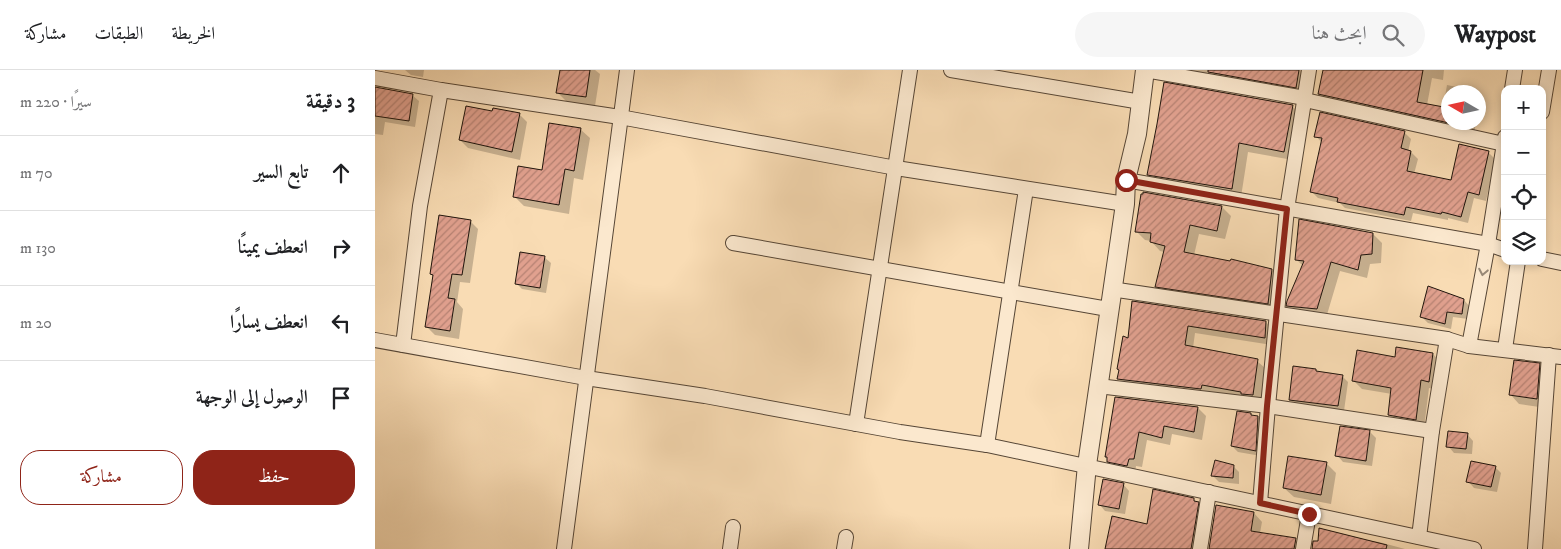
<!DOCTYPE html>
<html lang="ar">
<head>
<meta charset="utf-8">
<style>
	body { margin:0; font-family:"IM FELL DW Pica",Amiri,serif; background:#f6f6f6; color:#202124; direction:rtl }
	.controls { position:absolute; right:15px; top:15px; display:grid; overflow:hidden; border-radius:10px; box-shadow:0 2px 8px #0003 }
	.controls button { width:45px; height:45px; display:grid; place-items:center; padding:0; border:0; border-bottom:1px solid #e0e0e0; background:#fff; color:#202124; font:25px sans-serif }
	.compass { position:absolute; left:1066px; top:15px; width:45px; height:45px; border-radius:50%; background:#fff; box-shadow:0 2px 8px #0003; rotate:279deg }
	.stop { position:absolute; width:15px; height:15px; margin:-11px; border:4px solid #8f2418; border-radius:50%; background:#fff }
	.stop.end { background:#8f2418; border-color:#fff; box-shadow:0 1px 5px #0008 }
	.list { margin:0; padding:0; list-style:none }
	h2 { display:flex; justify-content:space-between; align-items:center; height:65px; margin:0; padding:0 20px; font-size:21px }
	h2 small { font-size:16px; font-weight:400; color:#757577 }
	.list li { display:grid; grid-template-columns:32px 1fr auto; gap:15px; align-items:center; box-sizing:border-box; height:75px; padding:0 20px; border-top:1px solid #e0e0e0 }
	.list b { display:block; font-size:19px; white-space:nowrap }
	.list em { font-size:16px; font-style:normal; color:#757577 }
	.actions { display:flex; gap:10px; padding:15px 20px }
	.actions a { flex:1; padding:11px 0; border:1px solid #8f2418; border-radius:20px; text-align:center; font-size:18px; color:#8f2418 }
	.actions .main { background:#8f2418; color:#fff }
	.icon { flex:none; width:28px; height:28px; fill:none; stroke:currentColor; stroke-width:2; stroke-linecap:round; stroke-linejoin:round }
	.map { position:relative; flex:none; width:1186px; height:479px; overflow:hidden; direction:ltr }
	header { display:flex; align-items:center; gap:30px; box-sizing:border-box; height:70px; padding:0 25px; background:#fff; border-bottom:1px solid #e0e0e0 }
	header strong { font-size:24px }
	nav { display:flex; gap:28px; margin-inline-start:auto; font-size:18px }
	.search { width:350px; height:45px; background:#f6f6f6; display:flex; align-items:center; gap:12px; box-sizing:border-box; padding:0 18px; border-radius:28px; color:#757577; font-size:19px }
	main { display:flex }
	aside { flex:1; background:#fff }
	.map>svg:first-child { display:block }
</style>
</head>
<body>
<header>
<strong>Waypost</strong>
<div class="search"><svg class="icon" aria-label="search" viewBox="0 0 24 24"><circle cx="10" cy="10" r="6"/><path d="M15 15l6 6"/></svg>ابحث هنا</div>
<nav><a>الخريطة</a><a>الطبقات</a><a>مشاركة</a></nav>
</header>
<main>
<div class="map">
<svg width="1186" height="479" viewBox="0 0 1186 479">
	<defs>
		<pattern id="building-hatch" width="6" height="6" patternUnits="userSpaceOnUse" patternTransform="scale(1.25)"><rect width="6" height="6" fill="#e1a18f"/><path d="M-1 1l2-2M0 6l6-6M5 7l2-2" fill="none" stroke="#b68273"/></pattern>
	</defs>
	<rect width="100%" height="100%" fill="#f9dcb4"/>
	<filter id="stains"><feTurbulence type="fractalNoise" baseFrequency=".004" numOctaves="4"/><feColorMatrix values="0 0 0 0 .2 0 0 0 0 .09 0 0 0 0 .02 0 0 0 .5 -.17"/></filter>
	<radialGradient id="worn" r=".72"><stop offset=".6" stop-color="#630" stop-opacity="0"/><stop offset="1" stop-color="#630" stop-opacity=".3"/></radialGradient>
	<g fill="#0003">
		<path d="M30,0H49L48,7L36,5Z"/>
		<path d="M186,0H220L225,4L220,36L192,32L182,22Z"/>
		<path d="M802,0H934L930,26Z"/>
		<path d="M949,0H1069L1068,10L1057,8L1052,35L1068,38L1072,15L1097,20L1099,22H1074V52H1101L1099,65L954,33L944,24Z"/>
		<path d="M0,18L37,25L44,31L40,57L10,52L8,65L0,64Z"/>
		<path d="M1104,27L1106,29L1104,41Z"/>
		<path d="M917,36L926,45L918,90L873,82L866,127L782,113L773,104Z"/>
		<path d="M118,42L144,44L152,52L145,90L93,78L85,70Z"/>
		<path d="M205,59L215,68L208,110L199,108L194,144L149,136L140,127L168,101Z"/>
		<path d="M1029,62L1036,69L1033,82H1036L1043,89L1039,104L1077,111L1113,82L1120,89L1111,131L1099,128L1093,153L1073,148V150L1038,143L1036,151L970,138L965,133L943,128L936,121L947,73L941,66Z"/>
		<path d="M847,137L856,146L850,169L824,164L819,185L897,200L906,209L902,242L791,225L782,216L789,182L785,181L776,171L770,170L761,161Z"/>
		<path d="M95,151L103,159L95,213L85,212L82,232L88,239L84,269L60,265L51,256L59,207L56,204Z"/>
		<path d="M998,164L1007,173L1006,193L995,194L992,208L965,201L951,248L922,245L913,236L928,196L921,189Z"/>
		<path d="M169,187L176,193L171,223L147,219L141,213Z"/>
		<path d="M1089,230L1095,237L1093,249L1078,247L1076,259L1053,253L1047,247Z"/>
		<path d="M758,232L891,252L898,260L897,275L820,263L818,278L882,291L890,298L886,332L872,328L835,322L834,326L751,317L744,309L754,270Z"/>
		<path d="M1058,284L1066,293L1062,320L1054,318L1049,358L1023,354L1014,345L1017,324L987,319L978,310L1021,288Z"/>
		<path d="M1164,294L1174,304L1171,338L1144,334L1135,324Z"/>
		<path d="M941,300L943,303L967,306L973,312L969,341L921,336L915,330Z"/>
		<path d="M741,328L823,338L831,346L827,370L797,364L795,375L772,370L767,397L761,396L760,403L741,399L733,391V389L732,387Z"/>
		<path d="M876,344L878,347H883L889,354L886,386L863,382L857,376Z"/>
		<path d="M966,357L995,362L1001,368L997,396L968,392L962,385Z"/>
		<path d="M1092,364L1098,371L1097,384L1079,383L1073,376Z"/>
		<path d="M951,393L961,403L956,434L919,427L909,418Z"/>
		<path d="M858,396L864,402V414L844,412L838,406Z"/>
		<path d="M1120,397L1126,403L1122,422L1099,418L1093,411Z"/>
		<path d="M748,414L754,421L750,444L730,441L724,434Z"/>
		<path d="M818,429L832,441L826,479H731Z"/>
		<path d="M879,443L887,452L885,463L920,469L929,479H835Z"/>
		<path d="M984,469L1004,472L1030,479H938Z"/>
	</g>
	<g fill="url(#building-hatch)" stroke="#1f140c">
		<path d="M185,0H215L211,27L181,23Z"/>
		<path d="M833,0H924L921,18L833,2Z"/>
		<path d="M948,0H1048L1042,32L1074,38V53L943,24Z"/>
		<path d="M789,12L918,35L909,82L864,73L857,119L772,105L782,54Z"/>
		<path d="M0,17L38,24L34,51L0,46Z"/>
		<path d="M91,36L117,41L118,38L145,43L137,82L84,70Z"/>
		<path d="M945,42L1030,61L1026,78L1036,81L1032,101L1076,110L1084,74L1114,81L1104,125L1093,122L1086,147L1067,142L1066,144L1031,137L1029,145L962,132L963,128L935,122L947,68L939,67Z"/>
		<path d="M174,53L206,58L199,101L190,99L184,135L138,127L143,96L167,100Z"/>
		<path d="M768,122L847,136L842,161L815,155L809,182L855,191L856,189L897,199L893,234L780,217L790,176L775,172L776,163L760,162L766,124H768Z"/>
		<path d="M64,145L96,150L87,205L77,204L73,228L80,229L75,261L50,257L58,205L55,204Z"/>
		<path d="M924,149L998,163L997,184L986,185L983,200L956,192L942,239L911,236L912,231L929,191L920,190Z"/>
		<path d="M145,182L170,186L165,218L140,214Z"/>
		<path d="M1053,216L1089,229L1087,244L1072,242L1070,254L1045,247Z"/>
		<path d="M757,231L891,251L890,268L813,256L810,275L883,289L878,325L866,324V322L827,315L826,319L742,309L744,300L742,299L748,266L753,268Z"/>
		<path d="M1021,277L1058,283L1054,312L1046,310L1041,350L1013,345L1016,318L977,311L982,280L1020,287Z"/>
		<path d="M1139,290L1165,293L1162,329L1134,325Z"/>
		<path d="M918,296L941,299V301L968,305L963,336L914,330Z"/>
		<path d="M740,327L823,337L819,362L789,356L787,368L764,362L759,389H754L752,396L732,392V387H730Z"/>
		<path d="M862,341L876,343V345L883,346L881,381L856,376Z"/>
		<path d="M965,356L995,360L991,391L960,386Z"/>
		<path d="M1073,361L1093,363L1091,379L1071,377Z"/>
		<path d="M913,386L952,392L946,425L908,418Z"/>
		<path d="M840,390L859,395L858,408L836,406Z"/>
		<path d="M1096,391L1121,396L1116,417L1091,412Z"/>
		<path d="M728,409L749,413L744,439L723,435Z"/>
		<path d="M778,419L819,428V431L824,432L816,479H730L737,446L772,454Z"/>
		<path d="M841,435L879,442L876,461L921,468L919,479H834Z"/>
		<path d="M944,458L1012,475L1011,479H937L938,471H943Z"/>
	</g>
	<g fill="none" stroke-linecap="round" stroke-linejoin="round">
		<defs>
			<g id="minor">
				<path d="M576,0L766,32"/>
				<path d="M770,0L930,28"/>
				<path d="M0,8L66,20L245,47L521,98L750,134"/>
				<path d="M1137,19L1140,0"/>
				<path d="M930,30L1129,74"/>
				<path d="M1167,42L1174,0"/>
				<path d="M751,110L1113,174L1130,180"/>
				<path d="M358,173L733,239"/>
				<path d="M1167,189L1186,193"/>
				<path d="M736,219L1072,269L1094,276L1186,287"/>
				<path d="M0,270L211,308L330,326L525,362L612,375L1099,479"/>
				<path d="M28,275L45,136L66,20"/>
				<path d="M1094,276L1113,174L1130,67"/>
				<path d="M1130,279L1143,191"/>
				<path d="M723,316L893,336L1057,361"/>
				<path d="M481,354L535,0"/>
				<path d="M612,375L651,119"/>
				<path d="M885,433L893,336L912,139L934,0"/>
				<path d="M1044,467L1057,361L1072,269"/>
				<path d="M189,479L252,0"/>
				<path d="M355,479L358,457"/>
				<path d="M469,479L471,467"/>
				<path d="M825,479L834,422"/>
				<path d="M928,479L934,444"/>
				<path d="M1160,479L1174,285"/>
			</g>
			<path id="tertiary" d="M704,479L712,395L750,134L751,110L762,64L770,0"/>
		</defs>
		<use href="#minor" stroke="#564636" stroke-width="16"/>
		<use href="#tertiary" stroke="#564636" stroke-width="20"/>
		<use href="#minor" stroke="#fbe8ce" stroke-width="14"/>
		<use href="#tertiary" stroke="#fbe8ce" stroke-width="18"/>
	</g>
	<defs><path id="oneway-chevron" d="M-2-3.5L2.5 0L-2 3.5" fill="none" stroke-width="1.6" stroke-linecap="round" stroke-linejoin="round" transform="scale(1.25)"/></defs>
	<use stroke="#988977" href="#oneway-chevron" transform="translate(1108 202) rotate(101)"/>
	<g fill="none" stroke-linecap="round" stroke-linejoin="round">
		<path stroke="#8f2418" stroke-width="6" d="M751,110L912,139L892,336L885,433L934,444"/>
	</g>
	<rect width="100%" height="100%" filter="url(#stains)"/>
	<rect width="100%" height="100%" fill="url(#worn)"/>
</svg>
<div class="controls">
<button>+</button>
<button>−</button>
<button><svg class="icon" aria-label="locate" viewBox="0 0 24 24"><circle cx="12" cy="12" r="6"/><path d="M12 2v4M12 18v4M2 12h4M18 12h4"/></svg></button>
<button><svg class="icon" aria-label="layers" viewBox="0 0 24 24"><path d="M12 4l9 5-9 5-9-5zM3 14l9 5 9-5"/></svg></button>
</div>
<svg class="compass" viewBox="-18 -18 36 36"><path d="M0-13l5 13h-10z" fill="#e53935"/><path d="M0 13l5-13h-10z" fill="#757577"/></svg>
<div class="stop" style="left:751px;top:110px"></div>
<div class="stop end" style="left:934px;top:444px"></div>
</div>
<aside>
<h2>3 دقيقة<small>سيرًا · 220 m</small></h2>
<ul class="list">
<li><svg class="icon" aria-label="ahead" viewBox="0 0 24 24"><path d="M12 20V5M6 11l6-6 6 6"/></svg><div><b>تابع السير</b></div><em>70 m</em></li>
<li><svg class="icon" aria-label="right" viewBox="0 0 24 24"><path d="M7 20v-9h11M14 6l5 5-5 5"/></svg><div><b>انعطف يمينًا</b></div><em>130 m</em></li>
<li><svg class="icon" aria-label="left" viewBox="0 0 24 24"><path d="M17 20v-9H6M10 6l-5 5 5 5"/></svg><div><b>انعطف يسارًا</b></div><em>20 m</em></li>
<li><svg class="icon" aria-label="arrive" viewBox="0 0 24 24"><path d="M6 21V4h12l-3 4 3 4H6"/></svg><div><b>الوصول إلى الوجهة</b></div></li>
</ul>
<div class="actions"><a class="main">حفظ</a><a>مشاركة</a></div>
</aside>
</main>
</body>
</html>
